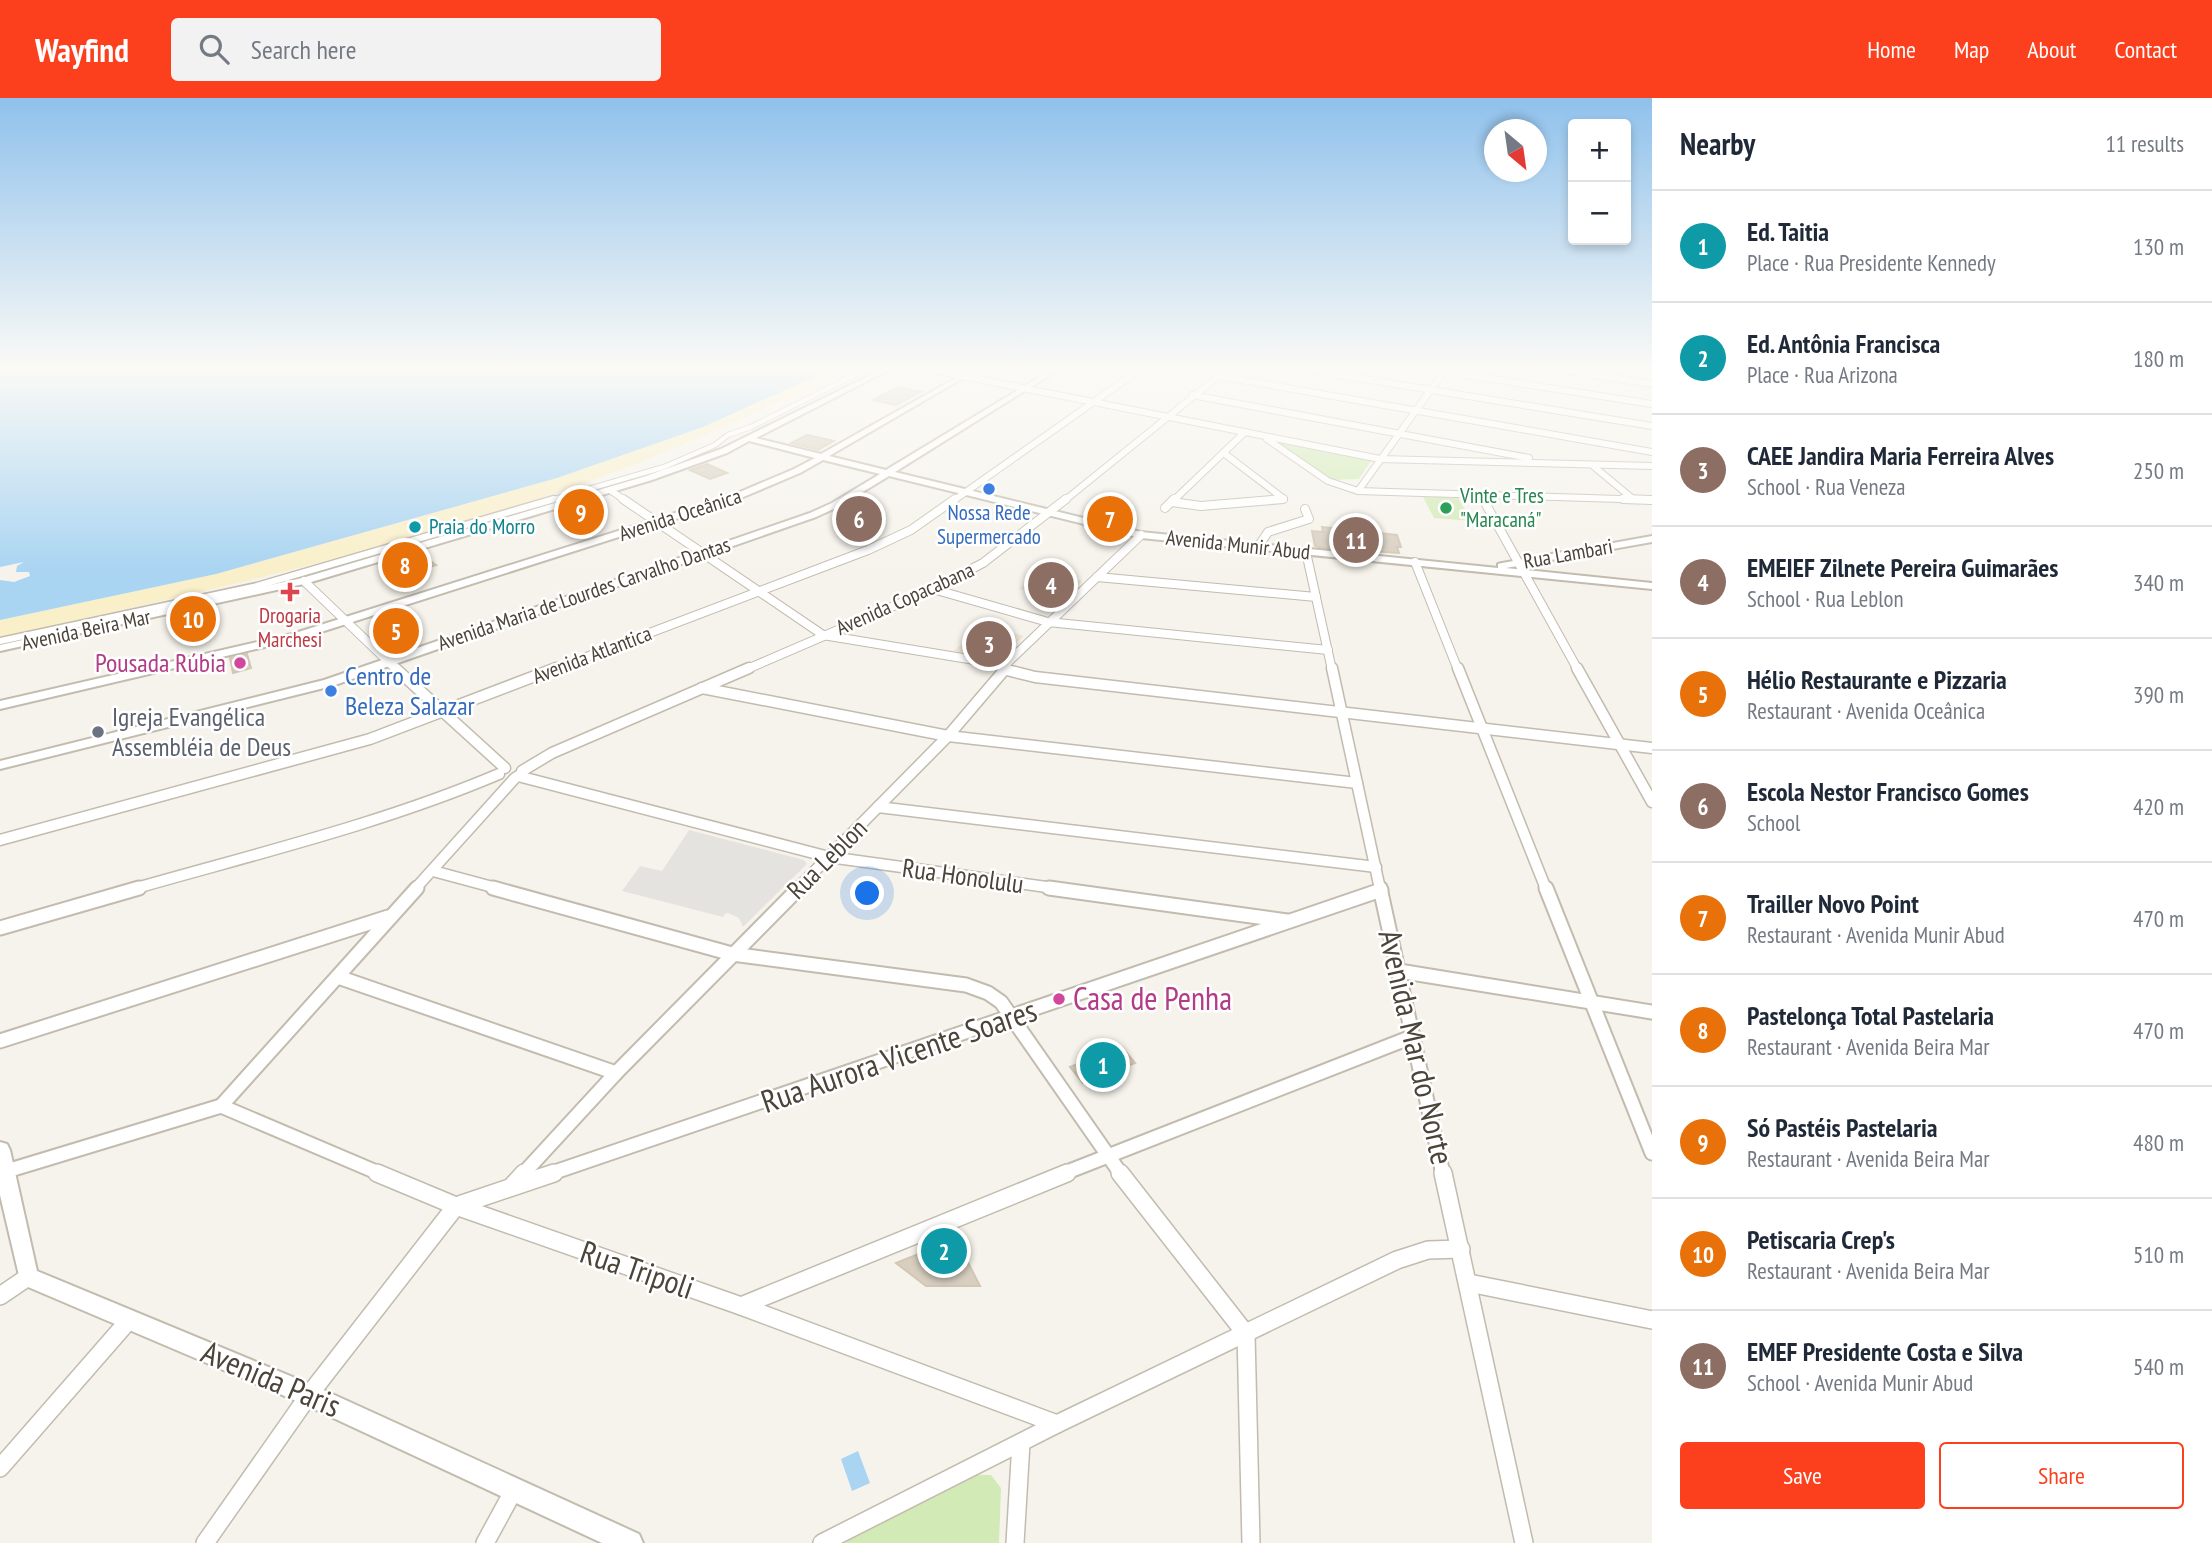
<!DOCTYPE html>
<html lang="en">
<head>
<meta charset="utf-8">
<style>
	body { margin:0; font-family:"PT Sans Narrow",sans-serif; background:#f2f2f3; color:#1f2937 }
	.controls { position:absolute; right:21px; top:21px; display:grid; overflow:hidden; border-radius:7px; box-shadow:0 4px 10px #0003 }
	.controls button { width:63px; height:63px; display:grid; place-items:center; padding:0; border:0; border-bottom:2px solid #e0e1e3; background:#fff; color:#1f2937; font:35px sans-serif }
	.compass { position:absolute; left:1484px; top:21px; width:63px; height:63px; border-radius:50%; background:#fff; box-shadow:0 4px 10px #0003; rotate:151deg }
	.you { position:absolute; left:868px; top:796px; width:24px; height:24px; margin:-18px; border:5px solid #fff; border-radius:50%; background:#1a73e8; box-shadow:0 0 0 10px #1a73e833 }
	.badge { display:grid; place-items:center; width:46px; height:46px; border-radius:50%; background:#fc3f1d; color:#fff; font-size:23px; font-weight:700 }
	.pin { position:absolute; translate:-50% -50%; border:4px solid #fff; box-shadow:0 2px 7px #0006 }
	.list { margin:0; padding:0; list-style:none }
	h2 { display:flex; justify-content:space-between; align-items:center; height:91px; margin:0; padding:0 28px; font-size:30px }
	h2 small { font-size:23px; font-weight:400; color:#747a83 }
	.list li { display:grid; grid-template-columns:46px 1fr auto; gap:21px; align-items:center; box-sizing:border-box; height:112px; padding:0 28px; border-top:2px solid #e0e1e3 }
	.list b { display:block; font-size:26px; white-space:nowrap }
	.list p { margin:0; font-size:23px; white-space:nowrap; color:#747a83 }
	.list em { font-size:23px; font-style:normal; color:#747a83 }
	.actions { display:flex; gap:14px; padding:21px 28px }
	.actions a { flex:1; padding:16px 0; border:2px solid #fc3f1d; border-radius:7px; text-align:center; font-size:24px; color:#fc3f1d }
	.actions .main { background:#fc3f1d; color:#fff }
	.icon { flex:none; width:38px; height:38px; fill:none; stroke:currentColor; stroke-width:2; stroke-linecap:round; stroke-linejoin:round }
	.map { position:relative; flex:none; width:1652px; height:1445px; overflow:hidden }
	header { display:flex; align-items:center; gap:42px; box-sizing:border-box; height:98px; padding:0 35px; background:#fc3f1d; color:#fff }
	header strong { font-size:33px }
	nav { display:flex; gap:38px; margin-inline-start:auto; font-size:24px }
	.search { width:490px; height:63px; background:#f2f2f3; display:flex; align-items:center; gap:18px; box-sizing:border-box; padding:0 24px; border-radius:7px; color:#747a83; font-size:26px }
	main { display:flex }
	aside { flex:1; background:#fff }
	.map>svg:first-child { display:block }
</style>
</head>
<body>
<header>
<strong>Wayfind</strong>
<div class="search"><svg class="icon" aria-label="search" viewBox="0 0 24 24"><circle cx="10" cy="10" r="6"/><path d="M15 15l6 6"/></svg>Search here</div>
<nav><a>Home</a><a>Map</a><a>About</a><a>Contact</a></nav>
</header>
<main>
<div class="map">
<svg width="1652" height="1445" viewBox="0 0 1652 1445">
	<rect width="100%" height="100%" fill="#f6f3ec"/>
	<g fill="#efe8d6">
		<path d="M1042,472L1082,483L1061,503L1019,491Z"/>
		<path d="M988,527L1024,538L999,560L953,553Z"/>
	</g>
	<g fill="#d2eab5">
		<path d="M1271,341L1372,361L1359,381L1332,382Z"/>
		<path d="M1422,397L1458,400L1472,423L1434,420Z"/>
		<path d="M978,1377H991L1001,1390L999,1445H842Z"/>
	</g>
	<path fill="#f9efc9" d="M830,272H854L790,303H783C720,330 658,359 593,382C400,451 200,495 0,539V522L216,476L557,380L703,329Z"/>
	<path fill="#e5e3e0" d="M689,732L804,762L807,766L743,829L739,820L730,816L726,815L723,819L622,793L640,768L662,773Z"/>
	<g fill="#a9d4f2">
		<path d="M0,272H830L703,329L557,380L216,476L0,522V482L14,484L30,478L29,474H16L17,468L24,464L0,469Z"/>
		<path d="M858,1353L870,1385L852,1393L841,1361Z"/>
	</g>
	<g fill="#d8cfc1" stroke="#d3c7b4" stroke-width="2">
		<path d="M898,289L921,294L896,307L873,302Z"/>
		<path d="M807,337L834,343L818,352L791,345Z"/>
		<path d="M707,366L727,375L710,381L690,372Z"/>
		<path d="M1322,429L1397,437L1401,449H1397L1399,455L1322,450L1315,448L1312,433L1323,434Z"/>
		<path d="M419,454L436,467L406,476L391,463Z"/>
		<path d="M201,513L204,526L186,530L182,517Z"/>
		<path d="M392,530L413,549L399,553L378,534Z"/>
		<path d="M247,556L251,570L233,575L230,560Z"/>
		<path d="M1122,949L1135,965L1083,985L1070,969Z"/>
		<path d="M956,1141L980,1188H926L896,1165Z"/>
	</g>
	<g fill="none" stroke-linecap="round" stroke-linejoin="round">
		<defs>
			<path id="pedestrian-far1" d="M548,403L664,369L715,347L728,337L751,329L865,272"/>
			<path id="pedestrian" d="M0,543L257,488L554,401"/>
			<g id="minor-far4">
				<path d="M932,272L1380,361L1652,368"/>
				<path d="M1309,272L1652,328"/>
				<path d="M1435,272L1652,306"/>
				<path d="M1561,272L1652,286"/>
				<path d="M1219,278L1652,354"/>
				<path d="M1192,297L1529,360"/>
				<path d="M1267,341L1328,383L1358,393L1652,402"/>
				<path d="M1225,356L1284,401L1262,403"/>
				<path d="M1592,367L1633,401"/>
				<path d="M610,392L626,403"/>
				<path d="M1358,393L1445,272"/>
				<path d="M1480,396L1484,403"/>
				<path d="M953,403L1139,272"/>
				<path d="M1064,403L1226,272"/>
				<path d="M1173,403L1245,334"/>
			</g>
			<g id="minor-far3">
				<path d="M623,401L823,537L1005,567"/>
				<path d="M1483,401L1578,572"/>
				<path d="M1623,401L1652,402"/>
				<path d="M1172,404L1201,408L1283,401"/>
				<path d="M1165,410L1174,401"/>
				<path d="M1258,449L1268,434L1309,421L1305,411"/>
				<path d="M1306,454L1332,572"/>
				<path d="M1415,464L1458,572"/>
				<path d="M1097,479L1316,499"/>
				<path d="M304,483L397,572"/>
				<path d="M933,491L1048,524L1328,552"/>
				<path d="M552,572L868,452L911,432L955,401"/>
				<path d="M745,572L933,491L983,465L1066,401"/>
				<path d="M1007,572L1005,567L1141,437"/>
			</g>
			<g id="minor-far2">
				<path d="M395,570L505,670"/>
				<path d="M1332,570L1380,791"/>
				<path d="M1458,570L1546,791"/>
				<path d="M1577,570L1652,704"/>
				<path d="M1007,572L1035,579L1652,650"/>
				<path d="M702,590L948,638L1357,685"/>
				<path d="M522,673L552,655L749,570"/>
				<path d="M518,678L829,759L1061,791"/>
				<path d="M878,709L1376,769"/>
				<path d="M0,742L370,641L556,570"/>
				<path d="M433,773L500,791"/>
				<path d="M133,791C255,756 381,726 499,676"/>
				<path d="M415,791L515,680"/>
				<path d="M797,791L948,638L1006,570"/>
			</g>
			<g id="minor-far1">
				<path d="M493,790L732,856L966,887L988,895L1001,904L1121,1076"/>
				<path d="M1049,790L1287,823"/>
				<path d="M1380,790L1443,1076"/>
				<path d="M1546,790L1652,1055"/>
				<path d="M0,830L139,790"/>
				<path d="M1399,873L1652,914"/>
				<path d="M338,879L616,975"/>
				<path d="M0,943L388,819"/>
				<path d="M221,1008L381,1076"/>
				<path d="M221,1008L417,790"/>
				<path d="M0,1075L221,1008"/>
				<path d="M523,1076L616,975L799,790"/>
				<path d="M549,1076L1381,792"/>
				<path d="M1062,1076L1414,938"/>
			</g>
			<g id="minor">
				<path d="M377,1075L456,1108L741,1208L1057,1326"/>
				<path d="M1120,1075L1246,1236L1251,1445"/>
				<path d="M1443,1075L1524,1445"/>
				<path d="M513,1087L524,1075"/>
				<path d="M1469,1185L1652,1222"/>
				<path d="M0,1198L28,1179"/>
				<path d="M741,1208L1067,1075"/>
				<path d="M0,1370L130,1221"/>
				<path d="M205,1445L309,1297L456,1108L554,1075"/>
				<path d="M485,1445L515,1390"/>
				<path d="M822,1445L1057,1326L1397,1162L1428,1152L1461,1151"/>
				<path d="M1015,1445L1021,1345"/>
			</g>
			<g id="tertiary">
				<path d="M881,272H889L756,340L821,356L970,272H977L829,358L886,372L1051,272H1058L895,374L1141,434L1498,470V466L1502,465L1652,438V444L1506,470L1652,485V491L1141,440L889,378L838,409L816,419L332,588L0,671V663L324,582L810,415L832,405L880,376L823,362L800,375L741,400L299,541L0,611V603L292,536L735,396L794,371L815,360L749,343L727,355L652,382L308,485L0,553V547L302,480L646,378L721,351Z"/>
				<path d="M0,1044L7,1046L10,1052L37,1173L317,1289L639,1436L643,1445H602L301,1305L21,1186L0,1097Z"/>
			</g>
		</defs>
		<use href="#pedestrian-far1" stroke="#c2bbae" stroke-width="6"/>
		<use href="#pedestrian" stroke="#c2bbae" stroke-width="9"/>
		<use href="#minor-far4" stroke="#c2bbae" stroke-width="8"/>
		<use href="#minor-far3" stroke="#c2bbae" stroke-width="10"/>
		<use href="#minor-far2" stroke="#c2bbae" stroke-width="13"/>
		<use href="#minor-far1" stroke="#c2bbae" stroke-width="17"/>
		<use href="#minor" stroke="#c2bbae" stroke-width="20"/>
		<use href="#tertiary" stroke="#c2bbae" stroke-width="4"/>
		<use href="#pedestrian-far1" stroke="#fff" stroke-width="4.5"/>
		<use href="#pedestrian" stroke="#fff" stroke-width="6"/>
		<use href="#minor-far4" stroke="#fff" stroke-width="6"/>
		<use href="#minor-far3" stroke="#fff" stroke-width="8"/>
		<use href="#minor-far2" stroke="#fff" stroke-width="10"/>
		<use href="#minor-far1" stroke="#fff" stroke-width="13"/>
		<use href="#minor" stroke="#fff" stroke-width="17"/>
		<use href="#tertiary" fill="#fff" fill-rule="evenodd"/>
	</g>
	<linearGradient id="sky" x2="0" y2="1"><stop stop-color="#8fc1ec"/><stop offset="0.57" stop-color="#fbfaf6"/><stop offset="1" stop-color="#fbfaf6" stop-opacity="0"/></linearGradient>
	<rect width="1652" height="474" fill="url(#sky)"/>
	<g fill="#3f7fe0" stroke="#fff" stroke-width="2.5">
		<circle cx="989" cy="391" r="7"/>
		<circle cx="331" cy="593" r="7"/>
	</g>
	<circle fill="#2e9e5b" stroke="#fff" stroke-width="2.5" cx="1446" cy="410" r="7"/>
	<circle fill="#0f9aa8" stroke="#fff" stroke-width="2.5" cx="415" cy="429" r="7"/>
	<path fill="#e0444e" stroke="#fff" stroke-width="2.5" d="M286.5 483.5h7v7h7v7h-7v7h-7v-7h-7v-7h7z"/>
	<g fill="#d1479c" stroke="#fff" stroke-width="2.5">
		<circle cx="240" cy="565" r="7"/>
		<circle cx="1059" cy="901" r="7"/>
	</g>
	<circle fill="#6b7280" stroke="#fff" stroke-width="2.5" cx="98" cy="634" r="7"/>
	<g text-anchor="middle" stroke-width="5" stroke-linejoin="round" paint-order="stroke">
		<g font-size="21" fill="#27864d" stroke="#fff" text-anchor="start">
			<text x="1460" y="405">Vinte e Tres<tspan x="1460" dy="24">"Maracaná"</tspan></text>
		</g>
		<g font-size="21" fill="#366cbe" stroke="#fff">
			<text x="989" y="422">Nossa Rede<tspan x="989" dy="24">Supermercado</tspan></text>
		</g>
		<g font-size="21" fill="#4b4439" stroke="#fff">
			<text transform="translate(680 417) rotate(-18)" y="7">Avenida Oceânica</text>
			<text transform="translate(1238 447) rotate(6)" y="7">Avenida Munir Abud</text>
			<text transform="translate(1568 456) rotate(-10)" y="7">Rua Lambari</text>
			<text transform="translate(584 496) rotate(-19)" y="7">Avenida Maria de Lourdes Carvalho Dantas</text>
			<text transform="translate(905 501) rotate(-24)" y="7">Avenida Copacabana</text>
			<text transform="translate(86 532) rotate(-12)" y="7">Avenida Beira Mar</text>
			<text transform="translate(592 557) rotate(-21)" y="7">Avenida Atlantica</text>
		</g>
		<g font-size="21" fill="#0d838f" stroke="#fff" text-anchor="start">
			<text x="429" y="436">Praia do Morro</text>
		</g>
		<g font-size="21" fill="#be3a42" stroke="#fff">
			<text x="290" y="525">Drogaria<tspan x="290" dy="24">Marchesi</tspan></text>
		</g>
		<g font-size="26" fill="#b23c85" stroke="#fff" text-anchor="end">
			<text x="226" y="574">Pousada Rúbia</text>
		</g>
		<g font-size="26" fill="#366cbe" stroke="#fff" text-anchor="start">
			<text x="345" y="587">Centro de<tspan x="345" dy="30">Beleza Salazar</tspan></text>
		</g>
		<g font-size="26" fill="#5b616d" stroke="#fff" text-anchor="start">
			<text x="112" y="628">Igreja Evangélica<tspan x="112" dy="30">Assembléia de Deus</tspan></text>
		</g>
		<g font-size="26" fill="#4b4439" stroke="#fff">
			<text transform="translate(827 761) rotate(-45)" y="9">Rua Leblon</text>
			<text transform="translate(963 778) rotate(8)" y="9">Rua Honolulu</text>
		</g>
		<g font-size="32" fill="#b23c85" stroke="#fff" text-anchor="start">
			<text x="1073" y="912">Casa de Penha</text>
		</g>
		<g font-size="32" fill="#4b4439" stroke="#fff">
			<text transform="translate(1416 949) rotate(77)" y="11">Avenida Mar do Norte</text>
			<text transform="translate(899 958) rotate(-19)" y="11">Rua Aurora Vicente Soares</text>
			<text transform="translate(637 1172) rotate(19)" y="11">Rua Tripoli</text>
			<text transform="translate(271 1281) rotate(23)" y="11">Avenida Paris</text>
		</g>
	</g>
</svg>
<div class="controls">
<button>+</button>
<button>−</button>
</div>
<svg class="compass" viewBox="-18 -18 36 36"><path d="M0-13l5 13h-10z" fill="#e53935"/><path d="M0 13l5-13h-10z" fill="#747a83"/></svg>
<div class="you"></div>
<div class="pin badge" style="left:1103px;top:967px;background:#0f9aa8">1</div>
<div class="pin badge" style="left:944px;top:1153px;background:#0f9aa8">2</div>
<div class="pin badge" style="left:989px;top:546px;background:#8d6e63">3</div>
<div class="pin badge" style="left:1051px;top:487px;background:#8d6e63">4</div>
<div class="pin badge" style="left:396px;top:533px;background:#e8710a">5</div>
<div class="pin badge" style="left:859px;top:421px;background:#8d6e63">6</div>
<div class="pin badge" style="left:1110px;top:421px;background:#e8710a">7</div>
<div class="pin badge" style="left:405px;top:467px;background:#e8710a">8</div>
<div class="pin badge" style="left:581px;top:414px;background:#e8710a">9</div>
<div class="pin badge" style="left:193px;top:521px;background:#e8710a">10</div>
<div class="pin badge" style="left:1356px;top:442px;background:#8d6e63">11</div>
</div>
<aside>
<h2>Nearby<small>11 results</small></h2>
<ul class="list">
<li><span class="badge" style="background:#0f9aa8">1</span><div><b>Ed. Taitia</b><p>Place · Rua Presidente Kennedy</p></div><em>130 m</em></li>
<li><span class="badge" style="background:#0f9aa8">2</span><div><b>Ed. Antônia Francisca</b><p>Place · Rua Arizona</p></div><em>180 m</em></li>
<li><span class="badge" style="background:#8d6e63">3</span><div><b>CAEE Jandira Maria Ferreira Alves</b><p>School · Rua Veneza</p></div><em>250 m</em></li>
<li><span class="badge" style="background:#8d6e63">4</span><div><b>EMEIEF Zilnete Pereira Guimarães</b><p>School · Rua Leblon</p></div><em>340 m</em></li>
<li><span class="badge" style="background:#e8710a">5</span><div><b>Hélio Restaurante e Pizzaria</b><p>Restaurant · Avenida Oceânica</p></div><em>390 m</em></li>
<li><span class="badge" style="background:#8d6e63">6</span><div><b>Escola Nestor Francisco Gomes</b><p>School</p></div><em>420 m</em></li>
<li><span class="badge" style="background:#e8710a">7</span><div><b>Trailler Novo Point</b><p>Restaurant · Avenida Munir Abud</p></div><em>470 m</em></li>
<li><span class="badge" style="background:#e8710a">8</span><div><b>Pastelonça Total Pastelaria</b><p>Restaurant · Avenida Beira Mar</p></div><em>470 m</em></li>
<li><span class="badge" style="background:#e8710a">9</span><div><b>Só Pastéis Pastelaria</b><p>Restaurant · Avenida Beira Mar</p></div><em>480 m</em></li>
<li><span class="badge" style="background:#e8710a">10</span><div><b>Petiscaria Crep's</b><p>Restaurant · Avenida Beira Mar</p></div><em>510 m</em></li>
<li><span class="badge" style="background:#8d6e63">11</span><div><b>EMEF Presidente Costa e Silva</b><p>School · Avenida Munir Abud</p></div><em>540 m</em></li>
</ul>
<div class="actions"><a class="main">Save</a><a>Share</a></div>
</aside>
</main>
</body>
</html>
